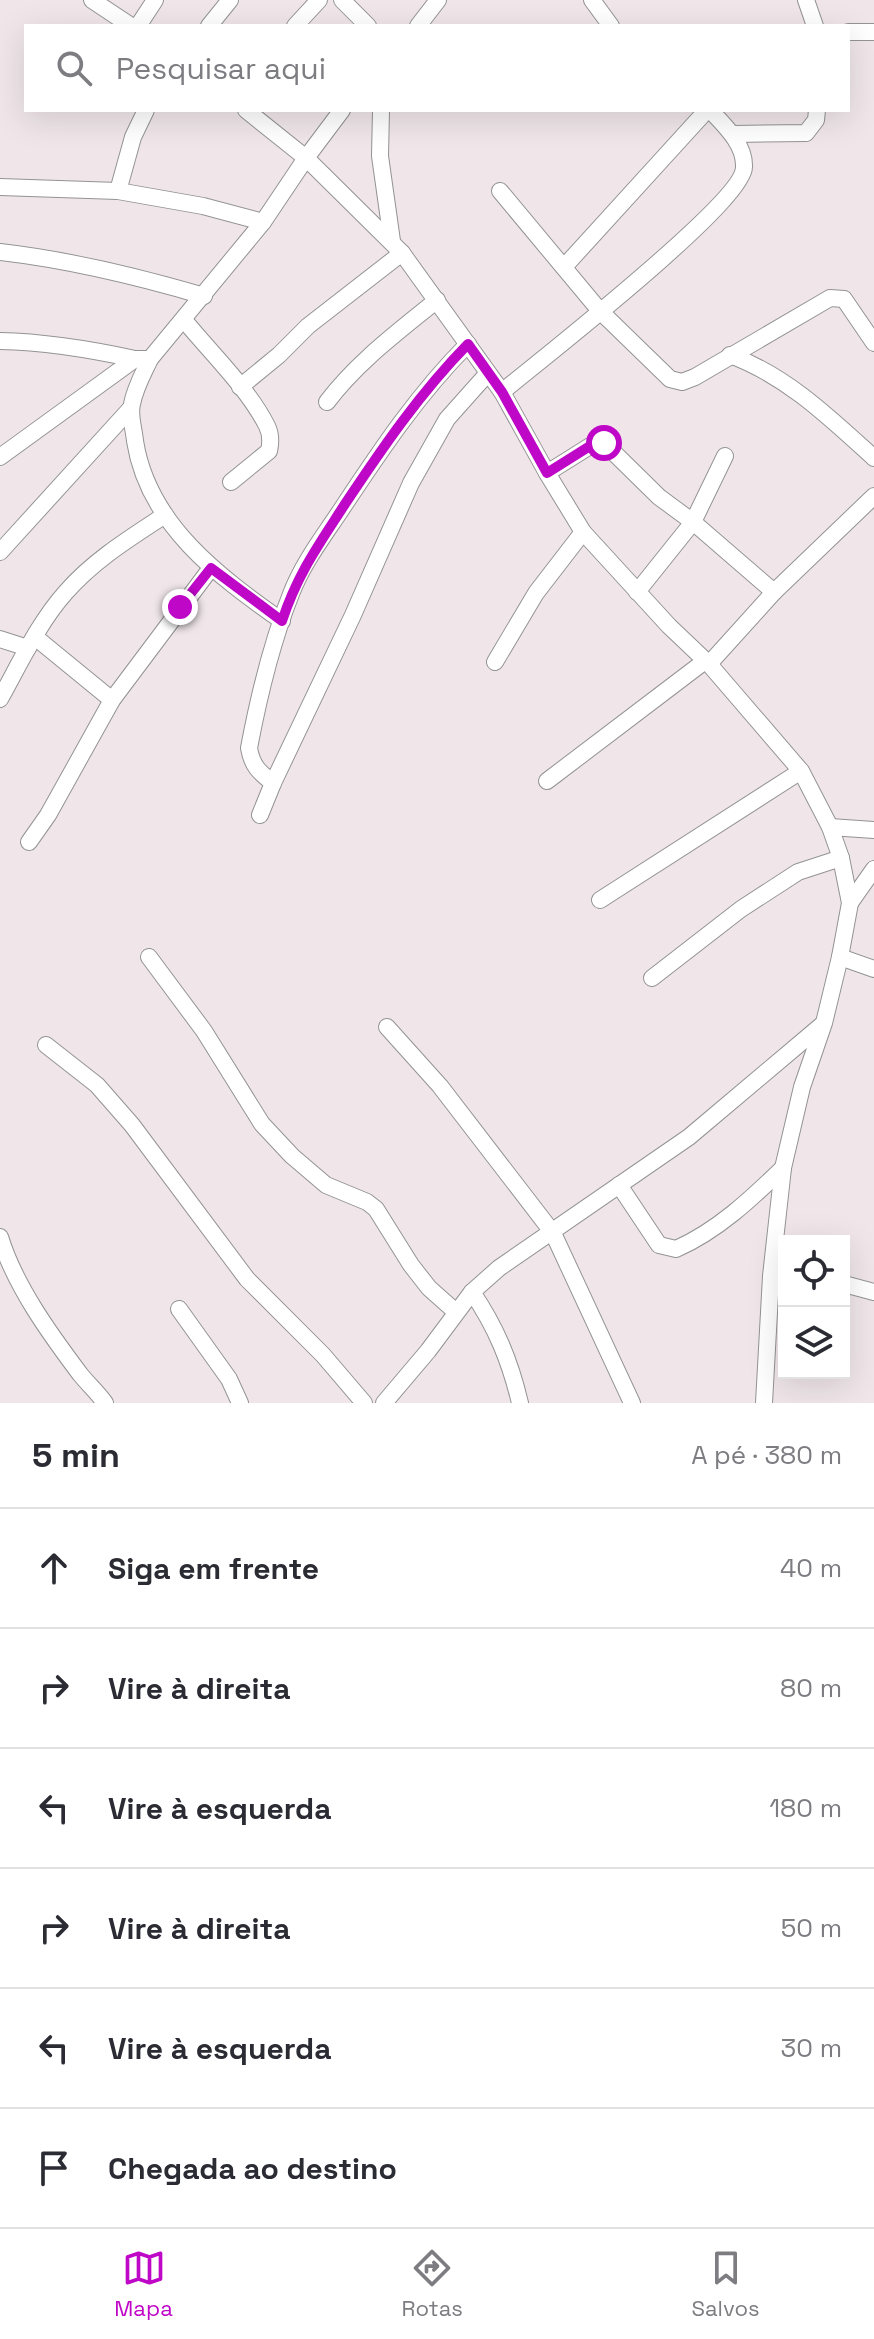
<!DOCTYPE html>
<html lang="pt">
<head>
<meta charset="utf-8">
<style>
	body { margin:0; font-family:"Space Grotesk",sans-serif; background:#f7f7f7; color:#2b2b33 }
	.controls { position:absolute; right:24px; bottom:24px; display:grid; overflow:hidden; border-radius:0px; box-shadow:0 8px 32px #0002 }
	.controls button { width:72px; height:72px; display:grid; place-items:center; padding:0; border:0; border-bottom:2px solid #e1e1e2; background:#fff; color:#2b2b33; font:40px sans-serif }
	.stop { position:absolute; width:24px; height:24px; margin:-18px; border:6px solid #bf07c8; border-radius:50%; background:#fff }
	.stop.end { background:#bf07c8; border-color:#fff; box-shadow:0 2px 8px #0008 }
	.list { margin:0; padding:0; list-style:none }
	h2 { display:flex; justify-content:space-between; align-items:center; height:104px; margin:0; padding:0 32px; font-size:34px }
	h2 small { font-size:26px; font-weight:400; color:#7c7c81 }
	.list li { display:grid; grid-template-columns:52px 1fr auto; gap:24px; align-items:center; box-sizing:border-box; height:120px; padding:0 32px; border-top:2px solid #e1e1e2 }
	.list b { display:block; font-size:30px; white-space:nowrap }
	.list em { font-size:26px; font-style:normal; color:#7c7c81 }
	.icon { flex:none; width:44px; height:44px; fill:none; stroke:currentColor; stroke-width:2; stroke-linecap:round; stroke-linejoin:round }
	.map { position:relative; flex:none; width:874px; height:1403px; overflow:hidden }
	.search { position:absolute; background:#fff; box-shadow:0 8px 32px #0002; left:24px; right:24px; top:24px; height:88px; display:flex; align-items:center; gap:20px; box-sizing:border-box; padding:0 28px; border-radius:0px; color:#7c7c81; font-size:30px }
	.sheet { height:824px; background:#fff }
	nav { display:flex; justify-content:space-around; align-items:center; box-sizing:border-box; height:112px; border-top:2px solid #e1e1e2; background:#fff; font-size:22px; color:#7c7c81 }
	nav a { display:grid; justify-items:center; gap:4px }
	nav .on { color:#bf07c8 }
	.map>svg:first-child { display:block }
</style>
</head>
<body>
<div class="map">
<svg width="874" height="1403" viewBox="0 0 874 1403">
	<rect width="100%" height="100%" fill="#f0e6ea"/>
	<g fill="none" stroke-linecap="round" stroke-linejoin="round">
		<defs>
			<g id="minor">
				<path d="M92,0L131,26"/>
				<path d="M342,0L368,26"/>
				<path d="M592,0L611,26"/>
				<path d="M806,0L815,26"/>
				<path d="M138,26L155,0"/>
				<path d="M209,26L230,0"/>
				<path d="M295,26L319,0"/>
				<path d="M418,26L438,0"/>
				<path d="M848,32H874"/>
				<path d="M246,110L306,158L342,110"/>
				<path d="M381,110L380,156L392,241"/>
				<path d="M733,134L806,133L816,120L817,110"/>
				<path d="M0,187L118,191L203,206L263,222"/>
				<path d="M118,191L133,137L146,110"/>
				<path d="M500,191L600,311L670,379L682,382L695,377L830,298L844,299L874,343"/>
				<path d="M0,252C70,260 136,276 204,296"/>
				<path d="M564,267L707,110"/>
				<path d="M184,320C211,353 247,387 267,426C271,434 271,442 269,451L231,482"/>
				<path d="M0,341C46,342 89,349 135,359"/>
				<path d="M730,355C787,376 830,418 874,458"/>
				<path d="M150,359C143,374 135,388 132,404C129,415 134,429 135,441C148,524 218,576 282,621"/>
				<path d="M240,387L279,355L308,326L402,253"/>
				<path d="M502,392C539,361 744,202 744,167C745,144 724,125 710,110"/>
				<path d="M327,402C357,362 398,332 437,300"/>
				<path d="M0,457L135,359H150L263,222L306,158L402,253L502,392L547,473L583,532L669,626L709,664L801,771L830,827L841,858L850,903L840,957L824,1023L802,1087L783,1168L771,1276L764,1403"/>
				<path d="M547,473L590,446L604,443L659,497L693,522L774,592"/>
				<path d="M0,552L131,408"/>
				<path d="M637,592L693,522L725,456"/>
				<path d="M35,637L112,700"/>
				<path d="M0,639L28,648"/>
				<path d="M495,662L536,593L583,532"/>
				<path d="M709,664L774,592L874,496"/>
				<path d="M0,699C20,663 39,622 66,592C94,560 130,538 165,515"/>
				<path d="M547,781L705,661"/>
				<path d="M273,783C259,772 252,766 249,748C259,695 271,644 291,594C303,563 323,537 341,510C380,451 418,394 468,344"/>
				<path d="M260,815L273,783L353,615L411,483L447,419L488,373"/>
				<path d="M830,827L874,830"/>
				<path d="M29,842L48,815L112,700L211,568"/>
				<path d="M600,900L801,771"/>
				<path d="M850,903L874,869"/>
				<path d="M149,957L204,1031L262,1124L292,1156L326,1185L367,1202L376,1209L411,1265L429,1288L456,1312"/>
				<path d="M840,957L874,969"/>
				<path d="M652,978L741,909L798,872L841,858"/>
				<path d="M387,1027L440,1086L553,1233L632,1403"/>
				<path d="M46,1045L97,1085L132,1125L247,1279L323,1355L364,1403"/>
				<path d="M619,1185L659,1245L676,1249C717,1231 751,1199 783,1168"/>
				<path d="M0,1237C15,1286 50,1334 80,1374C88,1384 98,1393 105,1403"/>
				<path d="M844,1284L874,1292"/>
				<path d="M472,1292C496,1327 510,1361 520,1403"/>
				<path d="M179,1309L229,1379L240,1403"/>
				<path d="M384,1403L428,1351L472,1292L499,1268L689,1137L823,1024"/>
			</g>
		</defs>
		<use href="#minor" stroke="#939393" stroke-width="18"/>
		<use href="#minor" stroke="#fff" stroke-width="16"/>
	</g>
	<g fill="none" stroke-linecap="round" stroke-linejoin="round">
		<path stroke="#bf07c8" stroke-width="10" d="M180,607L211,568L282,621C298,573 318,546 345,504C383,447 420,393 468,344L502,392L547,473L590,446L604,443"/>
	</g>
</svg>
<div class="controls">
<button><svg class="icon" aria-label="locate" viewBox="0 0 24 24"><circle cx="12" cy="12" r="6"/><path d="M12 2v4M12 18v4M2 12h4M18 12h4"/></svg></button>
<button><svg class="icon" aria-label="layers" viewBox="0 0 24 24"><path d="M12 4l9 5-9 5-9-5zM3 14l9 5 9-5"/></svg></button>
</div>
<div class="stop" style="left:604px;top:443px"></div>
<div class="stop end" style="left:180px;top:607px"></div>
<div class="search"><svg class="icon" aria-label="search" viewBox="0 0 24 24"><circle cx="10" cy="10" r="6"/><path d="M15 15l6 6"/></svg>Pesquisar aqui</div>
</div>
<section class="sheet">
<h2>5 min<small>A pé · 380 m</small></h2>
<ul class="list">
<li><svg class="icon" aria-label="ahead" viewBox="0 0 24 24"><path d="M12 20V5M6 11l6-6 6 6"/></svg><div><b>Siga em frente</b></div><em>40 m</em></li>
<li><svg class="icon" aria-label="right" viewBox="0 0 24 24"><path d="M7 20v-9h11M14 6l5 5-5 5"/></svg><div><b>Vire à direita</b></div><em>80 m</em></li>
<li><svg class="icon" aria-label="left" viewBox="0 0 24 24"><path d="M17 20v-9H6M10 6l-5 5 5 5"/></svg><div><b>Vire à esquerda</b></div><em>180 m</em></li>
<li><svg class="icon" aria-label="right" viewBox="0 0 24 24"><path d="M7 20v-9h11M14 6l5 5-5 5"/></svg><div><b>Vire à direita</b></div><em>50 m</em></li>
<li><svg class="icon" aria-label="left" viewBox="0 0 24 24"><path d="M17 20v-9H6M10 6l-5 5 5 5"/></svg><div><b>Vire à esquerda</b></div><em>30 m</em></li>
<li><svg class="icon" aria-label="arrive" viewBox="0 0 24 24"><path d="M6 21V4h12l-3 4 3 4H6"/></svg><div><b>Chegada ao destino</b></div></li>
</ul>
</section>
<nav>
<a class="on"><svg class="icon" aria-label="map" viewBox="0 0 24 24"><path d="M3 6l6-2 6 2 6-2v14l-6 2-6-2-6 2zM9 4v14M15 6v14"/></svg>Mapa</a>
<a><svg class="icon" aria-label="directions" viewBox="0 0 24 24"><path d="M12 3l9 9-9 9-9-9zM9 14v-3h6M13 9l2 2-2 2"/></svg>Rotas</a>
<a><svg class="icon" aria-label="saved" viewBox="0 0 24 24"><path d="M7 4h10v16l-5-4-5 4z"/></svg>Salvos</a>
</nav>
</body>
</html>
